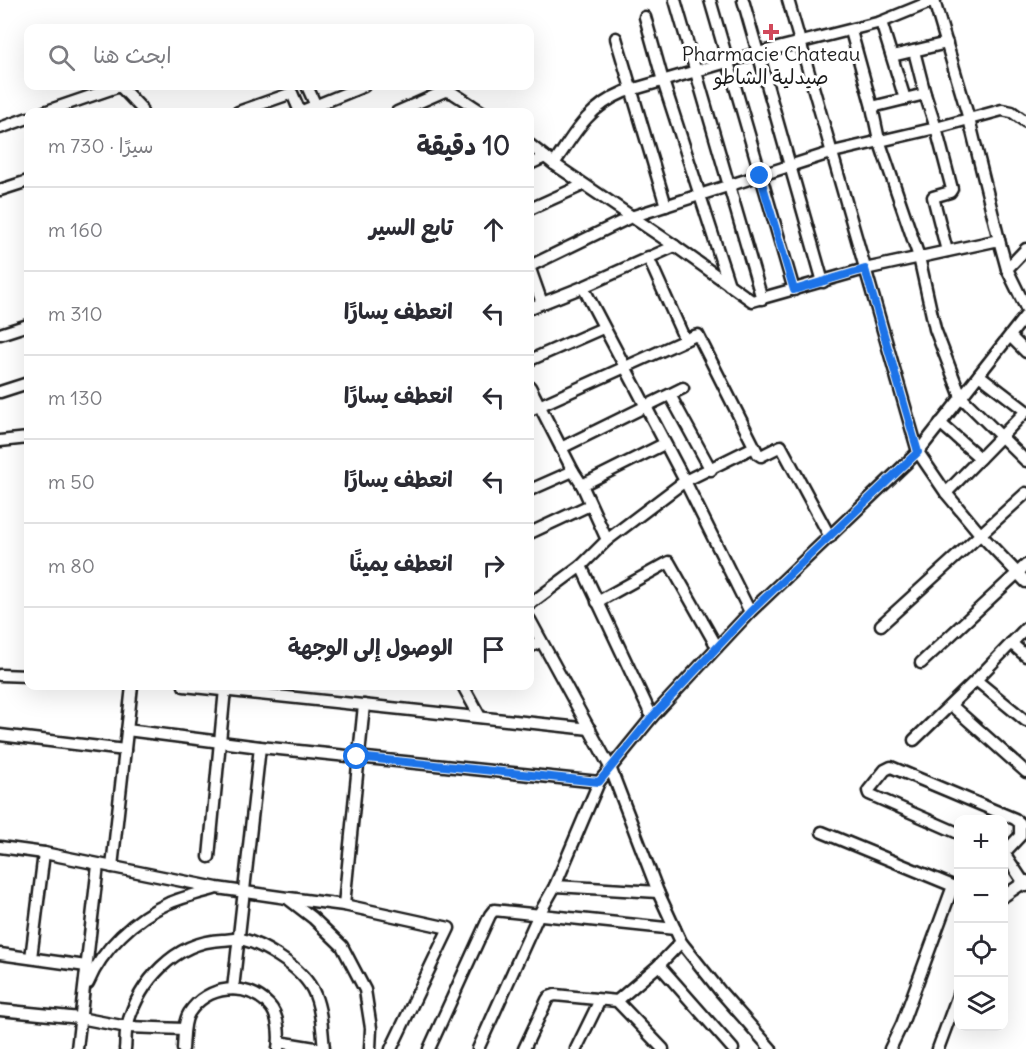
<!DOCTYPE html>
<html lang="ar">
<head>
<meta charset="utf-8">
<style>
	body { margin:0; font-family:Delius,"Playpen Sans Arabic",sans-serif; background:#f2f2f3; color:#2b2b33; direction:rtl }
	.controls { position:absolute; right:18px; bottom:18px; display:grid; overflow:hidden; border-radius:12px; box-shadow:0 6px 24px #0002 }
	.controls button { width:54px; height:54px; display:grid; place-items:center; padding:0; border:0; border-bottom:2px solid #e1e1e2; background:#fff; color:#2b2b33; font:30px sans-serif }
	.stop { position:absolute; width:18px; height:18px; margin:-14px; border:4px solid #1a73e8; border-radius:50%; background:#fff }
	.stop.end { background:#1a73e8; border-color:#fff; box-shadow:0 2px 6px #0008 }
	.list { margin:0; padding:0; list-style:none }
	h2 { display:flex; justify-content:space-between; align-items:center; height:78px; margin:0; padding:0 24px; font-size:26px }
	h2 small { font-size:20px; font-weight:400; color:#7c7c81 }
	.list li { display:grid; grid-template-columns:39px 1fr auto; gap:18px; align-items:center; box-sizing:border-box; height:84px; padding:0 24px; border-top:2px solid #e1e1e2 }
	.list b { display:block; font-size:22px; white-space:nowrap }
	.list em { font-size:20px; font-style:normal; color:#7c7c81 }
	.icon { flex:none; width:33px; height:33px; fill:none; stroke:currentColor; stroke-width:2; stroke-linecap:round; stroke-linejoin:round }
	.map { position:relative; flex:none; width:1026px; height:1049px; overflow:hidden; direction:ltr }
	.search { position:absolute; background:#fff; box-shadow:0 6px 24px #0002; left:24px; top:24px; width:510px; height:66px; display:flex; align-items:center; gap:15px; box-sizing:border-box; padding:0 21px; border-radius:12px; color:#7c7c81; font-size:22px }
	.panel { position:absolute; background:#fff; box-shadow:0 6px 24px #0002; left:24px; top:108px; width:510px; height:582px; border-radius:12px; direction:rtl }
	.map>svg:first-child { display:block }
</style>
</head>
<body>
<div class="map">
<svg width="1026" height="1049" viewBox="0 0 1026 1049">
	<rect width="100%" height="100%" fill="#fff"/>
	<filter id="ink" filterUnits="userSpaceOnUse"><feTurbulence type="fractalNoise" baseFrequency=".0167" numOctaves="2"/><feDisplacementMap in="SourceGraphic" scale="12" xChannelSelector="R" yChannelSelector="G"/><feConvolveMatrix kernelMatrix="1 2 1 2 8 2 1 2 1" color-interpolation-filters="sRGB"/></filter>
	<g filter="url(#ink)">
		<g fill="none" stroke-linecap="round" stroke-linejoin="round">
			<defs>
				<g id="minor">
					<path d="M675,0L762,299"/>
					<path d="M710,0L794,290"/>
					<path d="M743,0L823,282"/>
					<path d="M788,0L918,452L946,493L981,535L1026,582"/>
					<path d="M934,1L969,119L999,240L1007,269L1026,308"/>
					<path d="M645,17L663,81L729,285"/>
					<path d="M881,22L905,99"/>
					<path d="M851,31L872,107L879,140L919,257L935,329L961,397L1026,461"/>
					<path d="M616,38L666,206"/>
					<path d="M892,56L947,43"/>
					<path d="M307,86L316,106"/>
					<path d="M925,94L936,128L952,189L950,192L933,197L947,251"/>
					<path d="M872,107L925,94L914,51"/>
					<path d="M44,112L120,86L140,107L142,112"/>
					<path d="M238,112L292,93L300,112"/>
					<path d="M300,112L364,86"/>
					<path d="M397,112L445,91L453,93L482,112"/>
					<path d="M0,128L28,118"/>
					<path d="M530,145L554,164L675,246L752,301L865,269L999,240"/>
					<path d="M530,164L545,157"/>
					<path d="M554,164C574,134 588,107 624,92L758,53L881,22L935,0"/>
					<path d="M0,190L28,181"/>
					<path d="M530,209L583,185"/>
					<path d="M648,257L685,340"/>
					<path d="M530,266L631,217L833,152L936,128L1002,110L1012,112L1026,122"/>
					<path d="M530,269L542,303"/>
					<path d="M1007,269L1026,249"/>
					<path d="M583,287L685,481L750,612"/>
					<path d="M530,308L583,287L675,246"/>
					<path d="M0,334L28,325"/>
					<path d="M1010,336L1026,352"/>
					<path d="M530,360L603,328"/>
					<path d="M979,375L1026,411"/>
					<path d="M530,387L573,471L582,485L607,540"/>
					<path d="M0,392L28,383"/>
					<path d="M670,395L711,470"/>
					<path d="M530,410L694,336L698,335L758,454L761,456L781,446L830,537"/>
					<path d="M940,423L980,458"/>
					<path d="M0,441L28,438"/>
					<path d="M561,448L683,388"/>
					<path d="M582,485L664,444"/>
					<path d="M530,490L573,471"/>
					<path d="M946,493L1026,411"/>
					<path d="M530,533L590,505"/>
					<path d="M581,566L652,717"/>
					<path d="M597,602L669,562L717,647"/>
					<path d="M530,604L581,566L607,540L685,481L754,447"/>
					<path d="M530,620L610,767L658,892L681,942L720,991L771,1049"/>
					<path d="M881,625L1026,493"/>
					<path d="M1011,643L1026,656"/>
					<path d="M530,647L541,641"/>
					<path d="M921,663L1026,565"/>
					<path d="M0,675L28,676"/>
					<path d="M976,680L1026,721"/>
					<path d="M184,686L590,729"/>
					<path d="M463,686L479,715"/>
					<path d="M951,705L1026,772"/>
					<path d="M127,730L260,747L599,782"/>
					<path d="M0,735L125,750"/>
					<path d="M914,740L976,680L1026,628"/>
					<path d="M822,832L958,888"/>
					<path d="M958,833L869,794L868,791L885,770L891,767L1015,819L1020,823V836L1004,853"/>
					<path d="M0,847L44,853L217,888L287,898L313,918L342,946L365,990L371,1028L370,1049"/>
					<path d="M1004,853L1026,886"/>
					<path d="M209,857L225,689"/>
					<path d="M112,867L132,686"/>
					<path d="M555,886L658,892"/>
					<path d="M1004,896L1026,881"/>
					<path d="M289,898L344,905L449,928L391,1049"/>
					<path d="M344,905L364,705"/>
					<path d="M0,954L86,966"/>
					<path d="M31,958L44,853"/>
					<path d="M659,965L733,1049"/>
					<path d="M88,983C102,949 135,918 169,903C184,897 199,893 214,889"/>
					<path d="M233,989L260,747"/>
					<path d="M617,1001L659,965L681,942"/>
					<path d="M0,1010L80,1018L127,1027L184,1029"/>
					<path d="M279,1042L321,1049"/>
					<path d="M77,1049L98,865"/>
					<path d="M125,1049C126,1042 125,1033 127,1026C139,982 174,942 222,940C228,940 235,938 240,939C253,941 267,949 278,956C292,965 309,979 315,995C322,1012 322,1031 324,1049"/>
					<path d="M183,1049C184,1038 183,1023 189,1013C207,985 246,981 269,1005C279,1015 280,1036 278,1049"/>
					<path d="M429,1049L490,915L494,910L675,929"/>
					<path d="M478,1049L538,916L555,886L599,782L652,717L750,612L918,452L1026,315"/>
					<path d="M524,1049L547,1000L549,997L555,995L617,1001L663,1049"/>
					<path d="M576,1049L600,1000"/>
					<path d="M890,1049L902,1024L953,886"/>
					<path d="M938,1049L958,995"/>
				</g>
			</defs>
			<use href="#minor" stroke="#1c1c1c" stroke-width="15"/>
			<use href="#minor" stroke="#fff" stroke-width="10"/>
		</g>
	</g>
	<g fill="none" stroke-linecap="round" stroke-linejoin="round" filter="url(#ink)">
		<path stroke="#1a73e8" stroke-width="8" d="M357,757L599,782L652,717L750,612L918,452L865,269L794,290L760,176"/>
	</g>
	<path fill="#d1495b" stroke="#fff" stroke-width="2" d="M768 23h6v6h6v6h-6v6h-6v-6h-6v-6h6z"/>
	<g text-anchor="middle" stroke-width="6" stroke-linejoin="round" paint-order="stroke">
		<g font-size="20" fill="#1c1c1c" stroke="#fff">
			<text x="771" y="61">Pharmacie Chateau<tspan x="771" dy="23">صيدلية الشاطو</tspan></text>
		</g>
	</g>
</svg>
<div class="controls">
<button>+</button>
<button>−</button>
<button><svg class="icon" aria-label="locate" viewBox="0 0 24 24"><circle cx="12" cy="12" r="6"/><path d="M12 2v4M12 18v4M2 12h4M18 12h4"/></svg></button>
<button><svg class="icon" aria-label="layers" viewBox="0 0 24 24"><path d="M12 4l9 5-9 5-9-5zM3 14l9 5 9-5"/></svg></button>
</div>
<div class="stop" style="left:357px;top:757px"></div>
<div class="stop end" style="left:760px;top:176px"></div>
<div class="search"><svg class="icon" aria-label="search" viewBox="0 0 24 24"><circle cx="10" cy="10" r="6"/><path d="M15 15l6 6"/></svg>ابحث هنا</div>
<section class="panel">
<h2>10 دقيقة<small>سيرًا · 730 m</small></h2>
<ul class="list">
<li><svg class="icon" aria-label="ahead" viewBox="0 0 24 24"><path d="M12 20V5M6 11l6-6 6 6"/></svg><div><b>تابع السير</b></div><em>160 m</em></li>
<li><svg class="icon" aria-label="left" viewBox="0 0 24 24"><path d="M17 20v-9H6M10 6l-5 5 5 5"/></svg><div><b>انعطف يسارًا</b></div><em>310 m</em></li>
<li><svg class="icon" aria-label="left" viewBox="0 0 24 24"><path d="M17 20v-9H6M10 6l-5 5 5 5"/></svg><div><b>انعطف يسارًا</b></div><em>130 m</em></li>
<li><svg class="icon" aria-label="left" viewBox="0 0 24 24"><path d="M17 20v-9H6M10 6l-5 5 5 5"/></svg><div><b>انعطف يسارًا</b></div><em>50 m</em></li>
<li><svg class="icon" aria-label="right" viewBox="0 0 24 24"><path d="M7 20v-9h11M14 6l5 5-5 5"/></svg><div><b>انعطف يمينًا</b></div><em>80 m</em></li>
<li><svg class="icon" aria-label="arrive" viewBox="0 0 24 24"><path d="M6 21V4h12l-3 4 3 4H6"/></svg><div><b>الوصول إلى الوجهة</b></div></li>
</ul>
</section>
</div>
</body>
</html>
